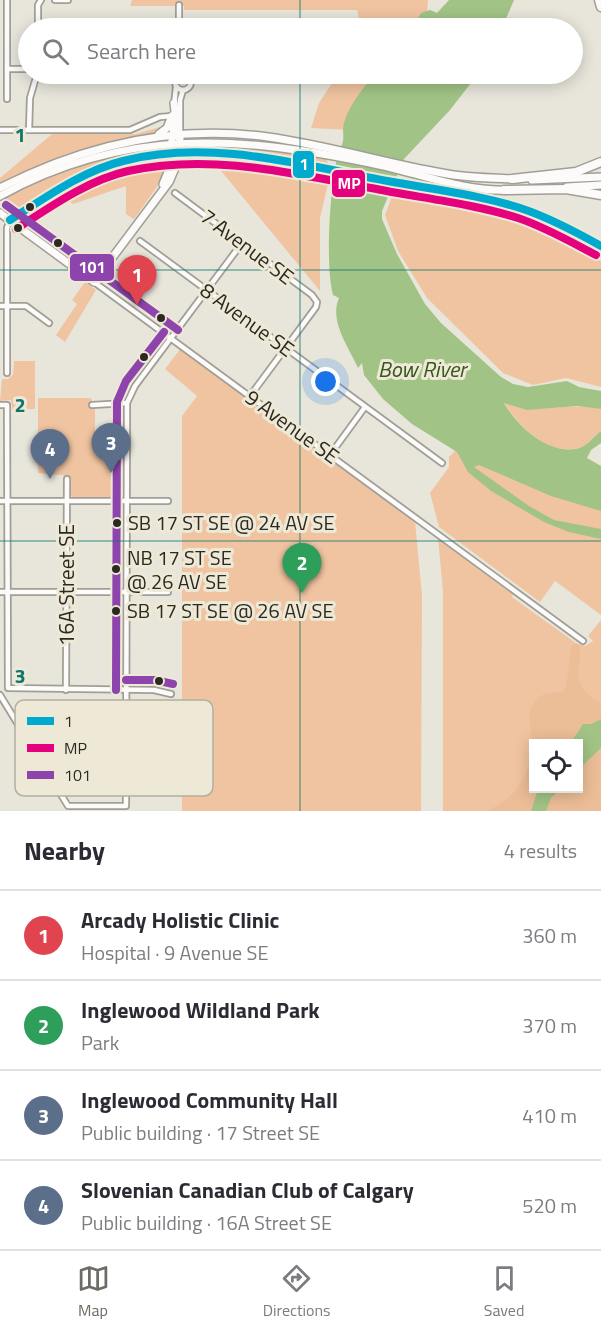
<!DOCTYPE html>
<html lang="en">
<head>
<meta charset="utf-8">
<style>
	body { margin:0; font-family:"Titillium Web",sans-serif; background:#f7f7f7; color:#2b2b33 }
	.controls { position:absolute; right:18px; bottom:18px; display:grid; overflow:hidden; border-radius:0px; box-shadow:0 3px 15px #0003 }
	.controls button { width:54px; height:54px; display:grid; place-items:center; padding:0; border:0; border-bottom:2px solid #e1e1e2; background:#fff; color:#2b2b33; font:30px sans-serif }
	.you { position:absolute; left:326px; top:382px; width:21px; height:21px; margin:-15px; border:4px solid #fff; border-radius:50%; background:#1a73e8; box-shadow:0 0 0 9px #1a73e833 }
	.badge { display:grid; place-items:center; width:39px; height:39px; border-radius:50%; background:#6d6b63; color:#fff; font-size:20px; font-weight:700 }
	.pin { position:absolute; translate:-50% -50px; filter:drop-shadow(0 2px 3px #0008) }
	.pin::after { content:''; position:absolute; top:32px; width:21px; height:18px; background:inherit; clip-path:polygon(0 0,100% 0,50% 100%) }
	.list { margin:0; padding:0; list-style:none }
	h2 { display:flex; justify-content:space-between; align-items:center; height:78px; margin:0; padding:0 24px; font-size:26px }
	h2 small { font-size:20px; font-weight:400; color:#7c7c81 }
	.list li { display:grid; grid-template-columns:39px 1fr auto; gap:18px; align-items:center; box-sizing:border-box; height:90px; padding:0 24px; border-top:2px solid #e1e1e2 }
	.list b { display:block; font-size:22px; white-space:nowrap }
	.list p { margin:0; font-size:20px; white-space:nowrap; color:#7c7c81 }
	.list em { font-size:20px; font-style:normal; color:#7c7c81 }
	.icon { flex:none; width:33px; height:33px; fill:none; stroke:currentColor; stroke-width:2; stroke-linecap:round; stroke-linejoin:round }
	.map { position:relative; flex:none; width:601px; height:811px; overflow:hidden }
	.search { position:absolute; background:#fff; box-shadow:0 3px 15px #0003; left:18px; right:18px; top:18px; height:66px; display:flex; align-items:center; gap:15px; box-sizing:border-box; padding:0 21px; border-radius:33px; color:#7c7c81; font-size:22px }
	.sheet { height:438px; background:#fff }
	nav { display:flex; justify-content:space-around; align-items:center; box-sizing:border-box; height:84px; border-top:2px solid #e1e1e2; background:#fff; font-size:16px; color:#7c7c81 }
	nav a { display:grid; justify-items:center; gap:3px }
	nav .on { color:#6d6b63 }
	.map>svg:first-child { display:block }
</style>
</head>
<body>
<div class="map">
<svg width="601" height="811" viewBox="0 0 601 811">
	<rect width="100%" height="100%" fill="#e8e6db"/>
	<g fill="#f0c4a1" fill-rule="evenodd">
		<path d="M132,0H428L426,28H361L357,10H184V6H130Z"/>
		<path d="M338,74H392L351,130L311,128L319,103Z"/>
		<path d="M164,126C155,137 133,136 120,139C78,149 39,165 0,184V178L52,134H135Z"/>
		<path d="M229,146L327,157L328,167L256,155L199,152V149Z"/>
		<path d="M124,154L125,156L76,176L19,211H9L0,205L4,202L1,199C42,179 80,164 124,154Z"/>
		<path d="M212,160L268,165L330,175L320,218V291Z"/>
		<path d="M168,161L159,184L134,219L126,214V186L73,204L67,199L39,213L115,169Z"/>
		<path d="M410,193L495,213L568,243L601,261V387L566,378L533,385L503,373L427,298L398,251L385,215L393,194Z"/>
		<path d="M85,282L96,290L65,342L56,335L77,304L72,300Z"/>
		<path d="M181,348L415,521L422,596L421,811H182V416L197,396L165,369Z"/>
		<path d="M14,361H35V409H12L11,400L0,401L2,379H8L13,375Z"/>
		<path d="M38,398H91L95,409V450H122L120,498H73L69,493L70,476L38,473Z"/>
		<path d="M504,402C534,417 569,401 601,409V431C593,437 586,448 574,449C544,453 517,424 504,402Z"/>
		<path d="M457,449L601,510V615L555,581L540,602L439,527L430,493L449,467V457Z"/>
		<path d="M438,538L513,594L512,597L576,643L585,646L593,641L588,636L601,620V811H443V592ZM534,744H578V788H534Z"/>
	</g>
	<g fill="#ecbe97">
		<path d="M572,644H578C586,660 570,673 585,691C589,696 596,699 601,703V719L582,726L570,743L534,744V788L538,789L531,811H486C511,802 529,778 532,750C533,734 524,714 536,700C542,692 553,693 562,692L566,687Z"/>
		<path d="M601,748V811H546L551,798L560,789L578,788L579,769Z"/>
	</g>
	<g fill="#a1c486">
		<path d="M449,0H514L502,28H413L421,13L430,10L437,13Z"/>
		<path d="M374,74H478L450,110L404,159L382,211V219L397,254L425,304L441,323L501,377L513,384L528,387L567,381L579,387L601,391V409L578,406L527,410L504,403C517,425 545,453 575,449C586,448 593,437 601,431V443L591,450L587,458L601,466V511L551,496L479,465L474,467L529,506L554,520L601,529V539L569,532L544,522L491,491L468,472L457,452L412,424L383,399L364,375L362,363L358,368C348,346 329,321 339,298L333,295C325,265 330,189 337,158C338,152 342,147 343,141C344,136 342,129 344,123C349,105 363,89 374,74Z"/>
		<path d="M601,719V748L579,769L578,744H570L583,724H591Z"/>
		<path d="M538,789H560L551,798L546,811H531Z"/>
	</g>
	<path fill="#e8e6db" d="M332,168L397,180L394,187L373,184L331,175Z"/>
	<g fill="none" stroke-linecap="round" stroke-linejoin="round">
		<defs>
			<g id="minor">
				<path d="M7,0V99"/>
				<path d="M55,0H68"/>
				<path d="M179,5V28"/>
				<path d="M38,28V5L41,0"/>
				<path d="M7,69H28"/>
				<circle cx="183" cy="82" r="8"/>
				<path d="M174,105L176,87"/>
				<path d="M172,119V134"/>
				<path d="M0,130H130L160,117L172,116"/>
				<path d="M29,130L30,98L37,74"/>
				<path d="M180,134V100L183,90"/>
				<path d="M175,193L312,295L317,302L316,307L250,396"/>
				<path d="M140,241L442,463"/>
				<path d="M94,282L583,641"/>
				<path d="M0,306H26L49,323"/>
				<path d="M7,373V228L10,220"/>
				<path d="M0,405H7L8,688L154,690L171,694"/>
				<path d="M92,405L127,403"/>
				<path d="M330,455L365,407"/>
				<path d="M0,501H168"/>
				<path d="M0,592H168"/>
				<path d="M66,690L67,479"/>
				<path d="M0,695L68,806H126L127,403L135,386L242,243"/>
			</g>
			<g id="secondary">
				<path d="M174,103L178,137"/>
				<path d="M159,134L167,128L172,116"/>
				<path d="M181,164L190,149L212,145"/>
				<path d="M532,180L601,177"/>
				<path d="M163,184L171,165L172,140"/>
				<path d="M567,187L601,185"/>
				<path d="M0,188C84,145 174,124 268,137C327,145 384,163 442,173C466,178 490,178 515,179"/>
				<path d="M0,196C127,126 242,136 379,165C421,174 465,192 508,190"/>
				<path d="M0,213L94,282L169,182L178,161L180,139"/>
			</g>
			<g id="motorway">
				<path d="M599,0L601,7"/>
				<path d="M512,179L576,172L601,162"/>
				<path d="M504,190L566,189L601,195"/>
			</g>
		</defs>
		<use href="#minor" stroke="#a09f97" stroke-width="8"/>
		<use href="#secondary" stroke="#a09f97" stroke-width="10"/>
		<use href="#motorway" stroke="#a09f97" stroke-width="11"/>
		<use href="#minor" stroke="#fcfbfa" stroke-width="4.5"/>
		<use href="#secondary" stroke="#fcfbfa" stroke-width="7"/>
		<use href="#motorway" stroke="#fcfbfa" stroke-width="8"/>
		<defs>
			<path id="bus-1" d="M10,220C45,198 82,171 123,161C212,138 305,166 393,182C437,190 481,195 523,209C550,218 576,232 601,246"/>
			<path id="bus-2" d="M16,229C50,207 88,180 128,171C210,153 291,173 371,188C420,198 470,203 518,218C545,227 571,242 596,255"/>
			<g id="bus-3">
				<path d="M6,205L178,330"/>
				<path d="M126,680H155L173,684"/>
				<path d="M116,690L117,402L126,381L164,332"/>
			</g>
		</defs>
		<use href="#bus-1" stroke="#ede9d6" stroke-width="12"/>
		<use href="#bus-2" stroke="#ede9d6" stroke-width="12"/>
		<use href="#bus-3" stroke="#ede9d6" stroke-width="12"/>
		<use href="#bus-1" stroke="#00a9ce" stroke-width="8"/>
		<use href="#bus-2" stroke="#e5007d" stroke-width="8"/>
		<use href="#bus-3" stroke="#8e44ad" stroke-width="8"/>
	</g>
	<path fill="none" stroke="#0f766e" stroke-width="1.5" stroke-opacity="0.55" d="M300,0V28M300,74V811M0,270H601M0,541H601"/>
	<g fill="#2b2922" stroke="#ede9d6" stroke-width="2">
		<circle cx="30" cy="207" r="5"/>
		<circle cx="18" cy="228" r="5"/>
		<circle cx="58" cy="243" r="5"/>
		<circle cx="161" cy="318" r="5"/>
		<circle cx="144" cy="357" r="5"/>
		<circle cx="117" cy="523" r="5"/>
		<circle cx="116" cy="569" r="5"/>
		<circle cx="116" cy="611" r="5"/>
		<circle cx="159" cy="681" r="5"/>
	</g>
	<g text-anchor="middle" stroke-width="6" stroke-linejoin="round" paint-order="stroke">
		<g font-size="20" fill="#2b2922" stroke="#ede9d6" text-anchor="start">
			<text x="128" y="530">SB 17 ST SE @ 24 AV SE</text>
			<text x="127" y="565">NB 17 ST SE<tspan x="127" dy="24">@ 26 AV SE</tspan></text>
			<text x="127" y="618">SB 17 ST SE @ 26 AV SE</text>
		</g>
		<g font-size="21" fill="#2b2922" stroke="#ede9d6">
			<text transform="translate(247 247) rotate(37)" y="7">7 Avenue SE</text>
			<text transform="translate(247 320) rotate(36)" y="7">8 Avenue SE</text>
			<text transform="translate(292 427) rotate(36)" y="7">9 Avenue SE</text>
			<text transform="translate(67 585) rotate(-90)" y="7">16A Street SE</text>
		</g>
		<g font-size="22" font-style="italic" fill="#35561d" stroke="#ede9d6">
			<text x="422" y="377">Bow River</text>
		</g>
	</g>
	<rect x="15" y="700" width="198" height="96" rx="9" fill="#ede9d6" stroke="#b3afa0" stroke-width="1.5"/>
	<rect x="27" y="717" width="27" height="8" fill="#00a9ce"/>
	<rect x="27" y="744" width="27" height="8" fill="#e5007d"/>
	<rect x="27" y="771" width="27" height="8" fill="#8e44ad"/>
	<g font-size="16" fill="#2b2922">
		<text x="64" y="727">1</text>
		<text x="64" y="754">MP</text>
		<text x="64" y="781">101</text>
	</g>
	<g font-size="20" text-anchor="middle" font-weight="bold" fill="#0f766e" stroke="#ede9d6" stroke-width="6" stroke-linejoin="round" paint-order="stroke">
		<text x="20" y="142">1</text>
		<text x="20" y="412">2</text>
		<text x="20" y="683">3</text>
	</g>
	<g stroke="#ede9d6" stroke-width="2">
		<rect x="292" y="150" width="23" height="29" rx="6" fill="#00a9ce"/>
		<rect x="331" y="169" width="35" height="29" rx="6" fill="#e5007d"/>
		<rect x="69" y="253" width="46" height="29" rx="6" fill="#8e44ad"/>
	</g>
	<g font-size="16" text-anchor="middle" font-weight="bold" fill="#fff">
		<text x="304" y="170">1</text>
		<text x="349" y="189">MP</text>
		<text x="92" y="273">101</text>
	</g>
</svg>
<div class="controls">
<button><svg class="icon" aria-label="locate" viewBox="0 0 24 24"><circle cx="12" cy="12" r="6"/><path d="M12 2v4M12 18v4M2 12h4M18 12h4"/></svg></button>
</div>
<div class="you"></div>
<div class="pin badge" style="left:137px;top:305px;background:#e0444e">1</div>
<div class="pin badge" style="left:302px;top:593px;background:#2e9e5b">2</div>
<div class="pin badge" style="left:111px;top:473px;background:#5c6f8a">3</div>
<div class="pin badge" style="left:50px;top:479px;background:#5c6f8a">4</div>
<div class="search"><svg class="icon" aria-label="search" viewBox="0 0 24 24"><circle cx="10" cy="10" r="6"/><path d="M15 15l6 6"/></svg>Search here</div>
</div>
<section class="sheet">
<h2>Nearby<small>4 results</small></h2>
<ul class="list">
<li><span class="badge" style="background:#e0444e">1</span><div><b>Arcady Holistic Clinic</b><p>Hospital · 9 Avenue SE</p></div><em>360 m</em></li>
<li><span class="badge" style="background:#2e9e5b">2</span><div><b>Inglewood Wildland Park</b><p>Park</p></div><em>370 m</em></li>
<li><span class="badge" style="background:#5c6f8a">3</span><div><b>Inglewood Community Hall</b><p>Public building · 17 Street SE</p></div><em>410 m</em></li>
<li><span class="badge" style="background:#5c6f8a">4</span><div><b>Slovenian Canadian Club of Calgary</b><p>Public building · 16A Street SE</p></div><em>520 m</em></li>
</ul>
</section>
<nav>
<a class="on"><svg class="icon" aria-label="map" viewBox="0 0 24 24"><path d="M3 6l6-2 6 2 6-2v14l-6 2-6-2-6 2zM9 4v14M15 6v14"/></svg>Map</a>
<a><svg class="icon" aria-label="directions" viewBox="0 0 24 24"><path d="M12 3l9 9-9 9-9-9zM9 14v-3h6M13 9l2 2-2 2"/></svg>Directions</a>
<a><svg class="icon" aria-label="saved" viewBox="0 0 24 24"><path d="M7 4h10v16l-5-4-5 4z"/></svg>Saved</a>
</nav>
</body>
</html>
